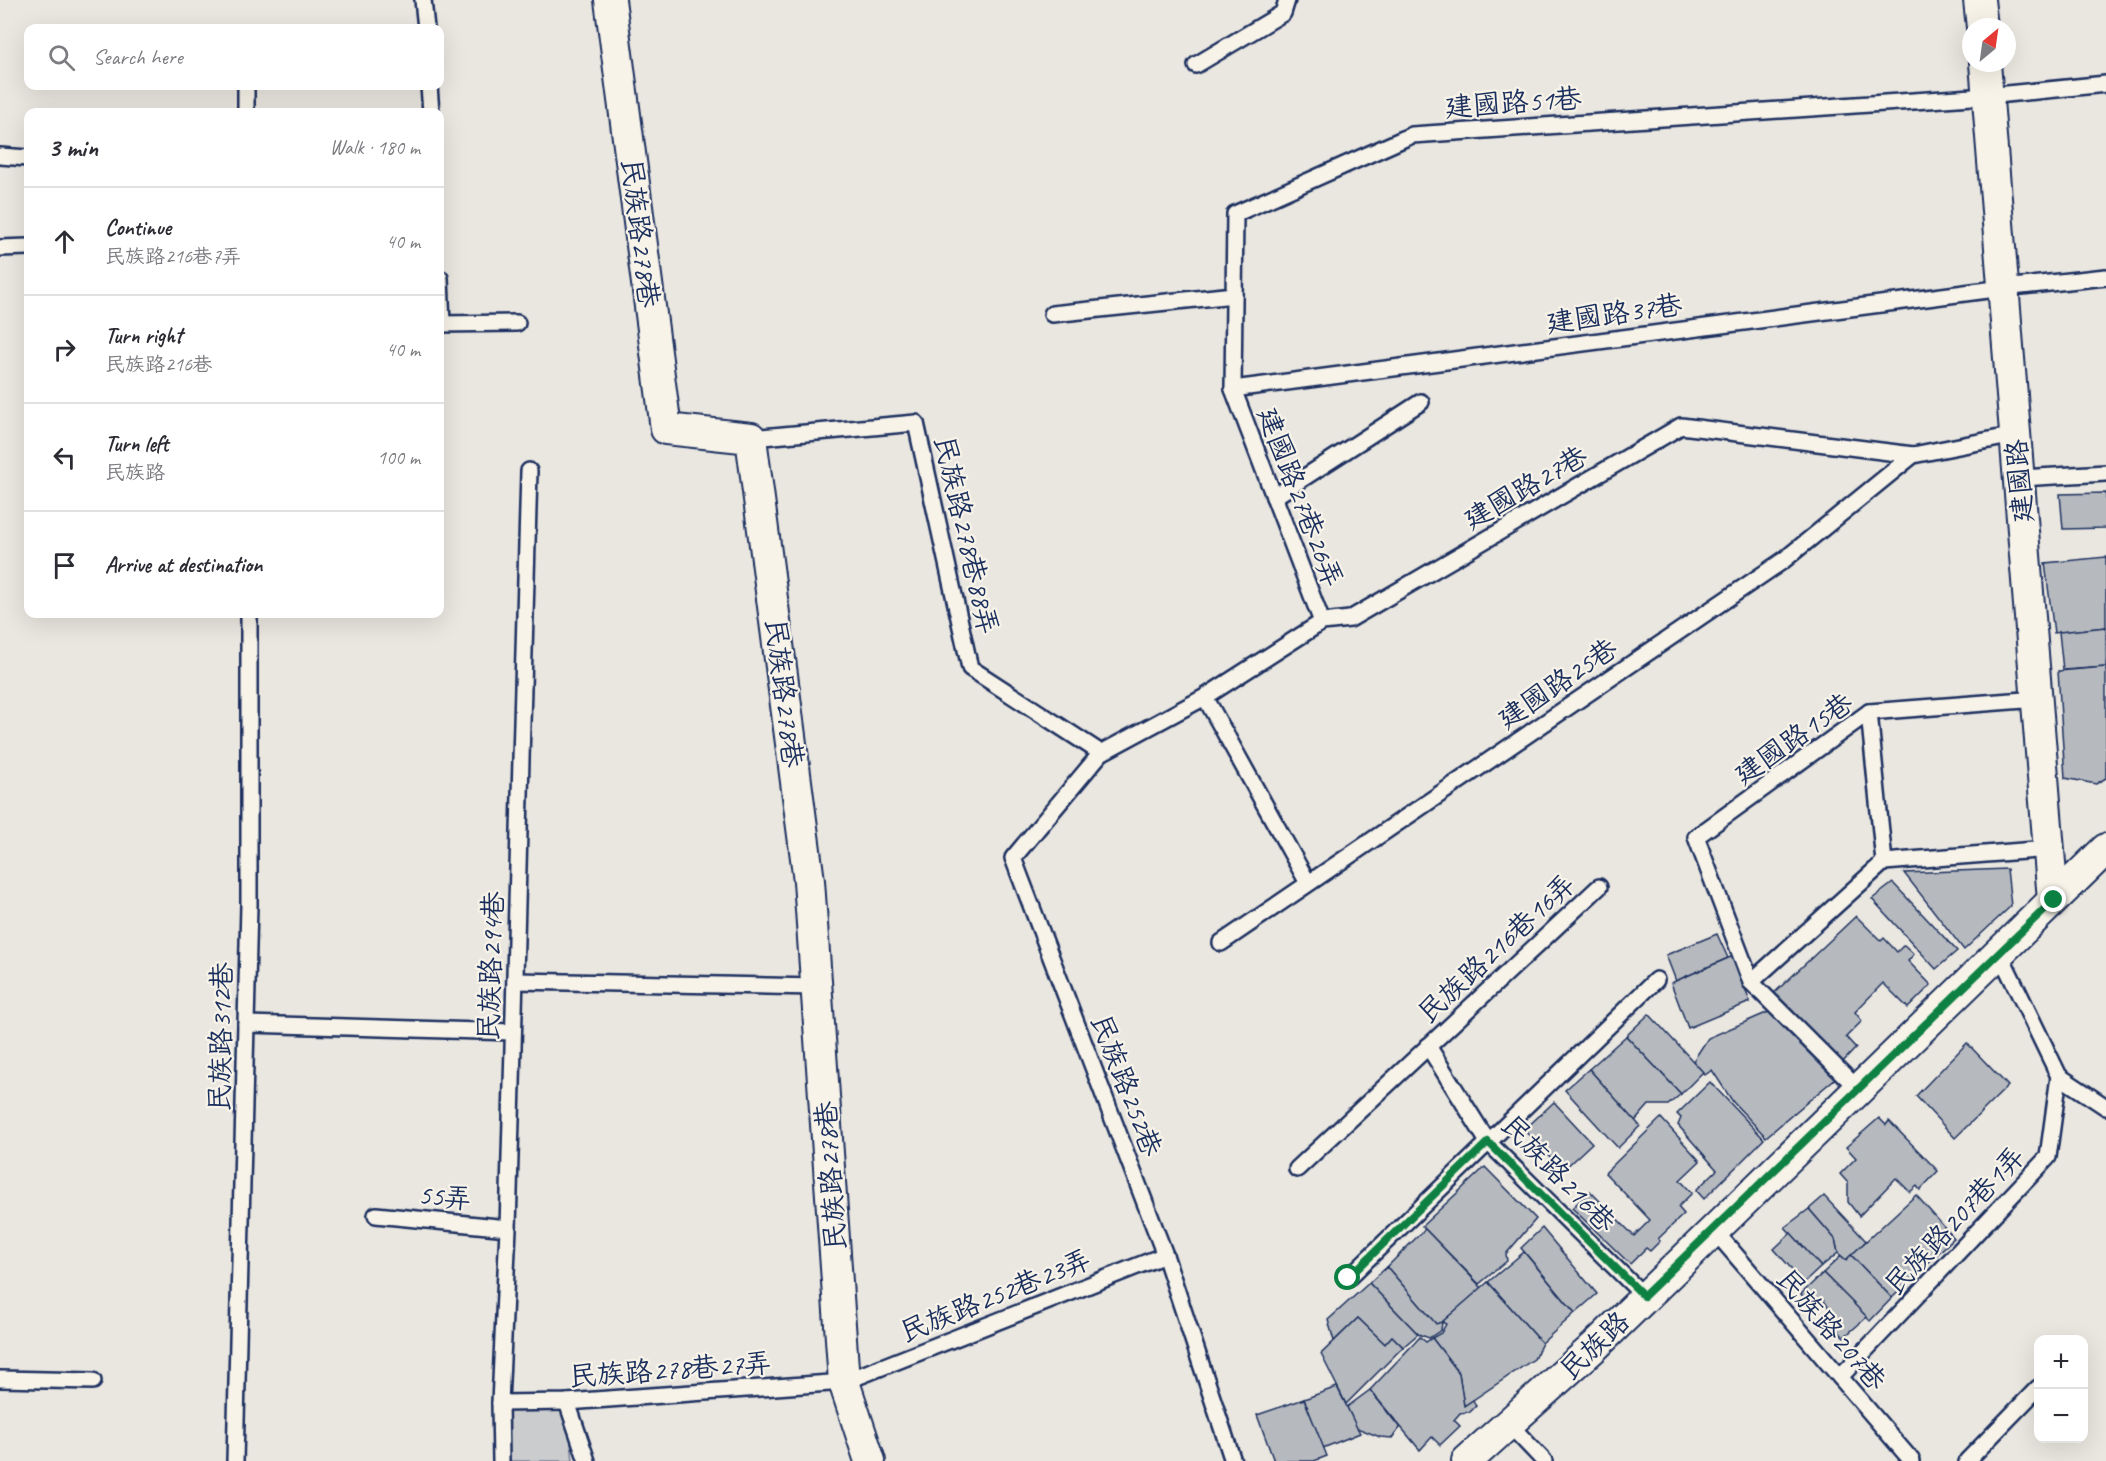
<!DOCTYPE html>
<html lang="en">
<head>
<meta charset="utf-8">
<style>
	body { margin:0; font-family:Caveat,"LXGW WenKai TC",sans-serif; background:#f2f2f3; color:#2b2b33 }
	.controls { position:absolute; right:18px; bottom:18px; display:grid; overflow:hidden; border-radius:12px; box-shadow:0 6px 24px #0002 }
	.controls button { width:54px; height:54px; display:grid; place-items:center; padding:0; border:0; border-bottom:2px solid #e1e1e2; background:#fff; color:#2b2b33; font:30px sans-serif }
	.compass { position:absolute; left:1962px; top:18px; width:54px; height:54px; border-radius:50%; background:#fff; box-shadow:0 6px 24px #0002; rotate:29deg }
	.stop { position:absolute; width:18px; height:18px; margin:-14px; border:4px solid #0b8043; border-radius:50%; background:#fff }
	.stop.end { background:#0b8043; border-color:#fff; box-shadow:0 2px 6px #0008 }
	.list { margin:0; padding:0; list-style:none }
	h2 { display:flex; justify-content:space-between; align-items:center; height:78px; margin:0; padding:0 24px; font-size:26px }
	h2 small { font-size:20px; font-weight:400; color:#7c7c81 }
	.list li { display:grid; grid-template-columns:39px 1fr auto; gap:18px; align-items:center; box-sizing:border-box; height:108px; padding:0 24px; border-top:2px solid #e1e1e2 }
	.list b { display:block; font-size:22px; white-space:nowrap }
	.list p { margin:0; font-size:20px; white-space:nowrap; color:#7c7c81 }
	.list em { font-size:20px; font-style:normal; color:#7c7c81 }
	.icon { flex:none; width:33px; height:33px; fill:none; stroke:currentColor; stroke-width:2; stroke-linecap:round; stroke-linejoin:round }
	.map { position:relative; flex:none; width:2106px; height:1461px; overflow:hidden }
	.search { position:absolute; background:#fff; box-shadow:0 6px 24px #0002; left:24px; top:24px; width:420px; height:66px; display:flex; align-items:center; gap:15px; box-sizing:border-box; padding:0 21px; border-radius:12px; color:#7c7c81; font-size:22px }
	.panel { position:absolute; background:#fff; box-shadow:0 6px 24px #0002; left:24px; top:108px; width:420px; height:510px; border-radius:12px }
	.map>svg:first-child { display:block }
</style>
</head>
<body>
<div class="map">
<svg width="2106" height="1461" viewBox="0 0 2106 1461">
	<rect width="100%" height="100%" fill="#eae7e0"/>
	<filter id="ink" filterUnits="userSpaceOnUse"><feTurbulence type="fractalNoise" baseFrequency=".0167" numOctaves="2"/><feDisplacementMap in="SourceGraphic" scale="12" xChannelSelector="R" yChannelSelector="G"/><feConvolveMatrix kernelMatrix="1 2 1 2 8 2 1 2 1" color-interpolation-filters="sRGB"/></filter>
	<g filter="url(#ink)">
		<path fill="#cbcccd" stroke="#737e96" stroke-width="1.5" d="M567,1402L573,1461H502L503,1407Z"/>
		<g fill="#b6babf" stroke="#1b2f5e" stroke-width="1.5">
			<path d="M2106,493V528L2063,529L2060,494Z"/>
			<path d="M2106,557V627L2054,633L2045,563Z"/>
			<path d="M2106,627V667L2063,670L2059,632Z"/>
			<path d="M2106,667V778L2096,784L2065,778L2058,671Z"/>
			<path d="M2007,869L2011,906L1964,950L1904,873Z"/>
			<path d="M1893,883L1957,951L1936,969L1872,899Z"/>
			<path d="M1856,916L1881,941L1884,938L1897,952L1904,945L1914,954L1908,961L1931,985L1908,1008L1883,983L1855,1012L1862,1021L1846,1037L1856,1048L1840,1065L1771,996Z"/>
			<path d="M1717,934L1728,958L1676,981L1666,955Z"/>
			<path d="M1733,956L1750,1002L1688,1028L1671,983Z"/>
			<path d="M1771,1011L1838,1076L1766,1137L1733,1102L1712,1070L1705,1075L1693,1061L1708,1038Z"/>
			<path d="M1649,1014L1703,1072L1681,1094L1626,1036Z"/>
			<path d="M1626,1036L1681,1094L1668,1105H1649L1635,1121L1589,1069Z"/>
			<path d="M1967,1043L2008,1086L1955,1138L1916,1096Z"/>
			<path d="M1589,1069L1640,1126L1618,1148L1565,1090Z"/>
			<path d="M1710,1082L1764,1139L1704,1199L1696,1190L1717,1170L1678,1125L1681,1118L1677,1114Z"/>
			<path d="M1554,1102L1592,1143L1563,1170L1524,1130Z"/>
			<path d="M1661,1118L1700,1161L1680,1180L1692,1193L1678,1207L1684,1214L1658,1239L1660,1241L1650,1251L1646,1248L1630,1264L1572,1208L1590,1191L1634,1236L1650,1220L1605,1173Z"/>
			<path d="M1879,1118L1886,1125L1889,1121L1938,1171L1920,1190L1917,1186L1910,1192L1896,1178L1859,1216L1848,1202V1183L1840,1174L1856,1158L1846,1147Z"/>
			<path d="M1485,1167L1536,1219L1506,1254L1507,1261L1479,1284L1422,1226Z"/>
			<path d="M1916,1195L1954,1238L1892,1298L1851,1255Z"/>
			<path d="M1824,1196L1866,1241L1846,1260L1838,1253L1835,1239L1809,1209Z"/>
			<path d="M1809,1209L1835,1239L1838,1253L1821,1267L1785,1227Z"/>
			<path d="M1542,1228L1597,1294L1575,1313L1521,1248Z"/>
			<path d="M1425,1229L1482,1288L1442,1322L1436,1324L1387,1267Z"/>
			<path d="M1791,1233L1821,1267L1804,1283L1774,1249Z"/>
			<path d="M1524,1252L1575,1313L1542,1343L1488,1282Z"/>
			<path d="M1851,1255L1892,1298L1870,1321L1823,1273L1841,1256L1846,1260Z"/>
			<path d="M1387,1267L1436,1324L1442,1322L1441,1330L1429,1338L1418,1334L1369,1283Z"/>
			<path d="M1823,1273L1867,1317L1844,1337L1831,1324V1310L1823,1300L1813,1309L1801,1294Z"/>
			<path d="M1488,1282L1542,1343L1534,1359L1464,1406L1459,1373L1432,1338L1441,1333L1446,1324L1442,1322Z"/>
			<path d="M1369,1283L1418,1334L1403,1347L1392,1336L1385,1344L1358,1318L1334,1341L1328,1320Z"/>
			<path d="M1358,1318L1385,1344L1392,1336L1403,1347L1346,1404L1321,1354Z"/>
			<path d="M1420,1337L1426,1342L1432,1338L1459,1373L1464,1406L1473,1400L1476,1406L1470,1412L1460,1413L1454,1420L1460,1426L1440,1445L1432,1437L1420,1450L1370,1390Z"/>
			<path d="M1337,1387L1360,1433L1323,1448L1304,1399Z"/>
			<path d="M1370,1390L1400,1428L1392,1438L1380,1437L1357,1428L1347,1407Z"/>
			<path d="M1304,1399L1327,1456L1314,1461H1274L1257,1415Z"/>
		</g>
		<g fill="none" stroke-linecap="round" stroke-linejoin="round">
			<defs>
				<g id="service">
					<path d="M423,0L426,28"/>
					<path d="M1196,65L1283,13L1287,0"/>
					<path d="M246,86V112"/>
					<path d="M429,86L431,112"/>
					<path d="M0,156L28,158"/>
					<path d="M0,248L28,247"/>
					<path d="M440,278L442,324"/>
					<path d="M1052,314L1234,295"/>
					<path d="M440,324L517,323"/>
					<path d="M1233,389L2003,288L2106,277"/>
					<path d="M751,438L916,423L970,668L1101,753"/>
					<path d="M2019,478L2106,473"/>
					<path d="M1274,497L1421,402"/>
					<path d="M1322,622L1233,389L1235,214L1412,135L1987,96L2106,84"/>
					<path d="M1205,697L1308,883"/>
					<path d="M1884,862L2049,849"/>
					<path d="M1221,943L1784,560L1913,455"/>
					<path d="M1999,952L2059,1076L2106,1107"/>
					<path d="M515,981L816,987"/>
					<path d="M1751,982L1884,862L1869,712"/>
					<path d="M246,1024L513,1032"/>
					<path d="M1428,1046L1488,1142L1644,1296"/>
					<path d="M1859,1090L1751,982L1696,837L1869,712L2037,699"/>
					<path d="M1297,1169L1599,887"/>
					<path d="M376,1215L508,1228"/>
					<path d="M1714,1230L1912,1461"/>
					<path d="M1348,1278L1656,980"/>
					<path d="M1840,1377L2048,1157L2059,1076"/>
					<path d="M0,1379L93,1381"/>
					<path d="M567,1402L587,1461"/>
					<path d="M500,1403L567,1402L844,1382L1165,1255"/>
					<path d="M1509,1424L1544,1461"/>
					<path d="M235,1461L249,905V614"/>
					<path d="M501,1461L500,1403L508,1228L529,471"/>
					<path d="M1233,1461L1165,1255L1013,858L1101,753L1205,697L1322,622L1350,619L1681,426L1913,455L2015,435"/>
					<path d="M1967,1461L2038,1388"/>
				</g>
				<g id="minor">
					<path d="M610,0L666,429L751,438L809,881L844,1382L870,1461"/>
					<path d="M1979,0L1982,27"/>
					<path d="M1985,63L2053,900"/>
					<path d="M1467,1461L1594,1347L2106,849"/>
				</g>
			</defs>
			<use href="#service" stroke="#1b2f5e" stroke-width="20"/>
			<use href="#minor" stroke="#1b2f5e" stroke-width="34"/>
			<use href="#service" stroke="#f7f3e8" stroke-width="15"/>
			<use href="#minor" stroke="#f7f3e8" stroke-width="30"/>
		</g>
	</g>
	<g fill="none" stroke-linecap="round" stroke-linejoin="round" filter="url(#ink)">
		<path stroke="#0b8043" stroke-width="8" d="M1348,1278L1488,1142L1644,1296L2054,900"/>
	</g>
	<g text-anchor="middle" stroke-width="4.5" stroke-linejoin="round" paint-order="stroke">
		<g font-size="28" fill="#1b2f5e" stroke="#f7f3e8">
			<text transform="translate(1513 102) rotate(-4)" y="10">建國路51巷</text>
			<text transform="translate(641 233) rotate(83)" y="10">民族路278巷</text>
			<text transform="translate(1614 313) rotate(-8)" y="10">建國路37巷</text>
			<text transform="translate(2019 481) rotate(-95)" y="10">建國路</text>
			<text transform="translate(1525 487) rotate(-30)" y="10">建國路27巷</text>
			<text transform="translate(1301 497) rotate(69)" y="10">建國路27巷26弄</text>
			<text transform="translate(967 535) rotate(77)" y="10">民族路278巷88弄</text>
			<text transform="translate(1557 683) rotate(-34)" y="10">建國路25巷</text>
			<text transform="translate(785 693) rotate(83)" y="10">民族路278巷</text>
			<text transform="translate(1793 738) rotate(-35)" y="10">建國路15巷</text>
			<text transform="translate(1496 948) rotate(-43)" y="10">民族路216巷16弄</text>
			<text transform="translate(490 966) rotate(-88)" y="10">民族路294巷</text>
			<text transform="translate(220 1037) rotate(-89)" y="10">民族路312巷</text>
			<text transform="translate(1127 1085) rotate(69)" y="10">民族路252巷</text>
			<text transform="translate(1559 1173) rotate(46)" y="10">民族路216巷</text>
			<text transform="translate(830 1176) rotate(-94)" y="10">民族路278巷</text>
			<text transform="translate(445 1196) rotate(6)" y="10">55弄</text>
			<text transform="translate(1954 1220) rotate(-47)" y="10">民族路207巷1弄</text>
			<text transform="translate(995 1295) rotate(-22)" y="10">民族路252巷23弄</text>
			<text transform="translate(1832 1329) rotate(49)" y="10">民族路207巷</text>
			<text transform="translate(1594 1345) rotate(-44)" y="10">民族路</text>
			<text transform="translate(670 1369) rotate(-4)" y="10">民族路278巷27弄</text>
		</g>
	</g>
</svg>
<div class="controls">
<button>+</button>
<button>−</button>
</div>
<svg class="compass" viewBox="-18 -18 36 36"><path d="M0-13l5 13h-10z" fill="#e53935"/><path d="M0 13l5-13h-10z" fill="#7c7c81"/></svg>
<div class="stop" style="left:1348px;top:1278px"></div>
<div class="stop end" style="left:2054px;top:900px"></div>
<div class="search"><svg class="icon" aria-label="search" viewBox="0 0 24 24"><circle cx="10" cy="10" r="6"/><path d="M15 15l6 6"/></svg>Search here</div>
<section class="panel">
<h2>3 min<small>Walk · 180 m</small></h2>
<ul class="list">
<li><svg class="icon" aria-label="ahead" viewBox="0 0 24 24"><path d="M12 20V5M6 11l6-6 6 6"/></svg><div><b>Continue</b><p>民族路216巷7弄</p></div><em>40 m</em></li>
<li><svg class="icon" aria-label="right" viewBox="0 0 24 24"><path d="M7 20v-9h11M14 6l5 5-5 5"/></svg><div><b>Turn right</b><p>民族路216巷</p></div><em>40 m</em></li>
<li><svg class="icon" aria-label="left" viewBox="0 0 24 24"><path d="M17 20v-9H6M10 6l-5 5 5 5"/></svg><div><b>Turn left</b><p>民族路</p></div><em>100 m</em></li>
<li><svg class="icon" aria-label="arrive" viewBox="0 0 24 24"><path d="M6 21V4h12l-3 4 3 4H6"/></svg><div><b>Arrive at destination</b></div></li>
</ul>
</section>
</div>
</body>
</html>
